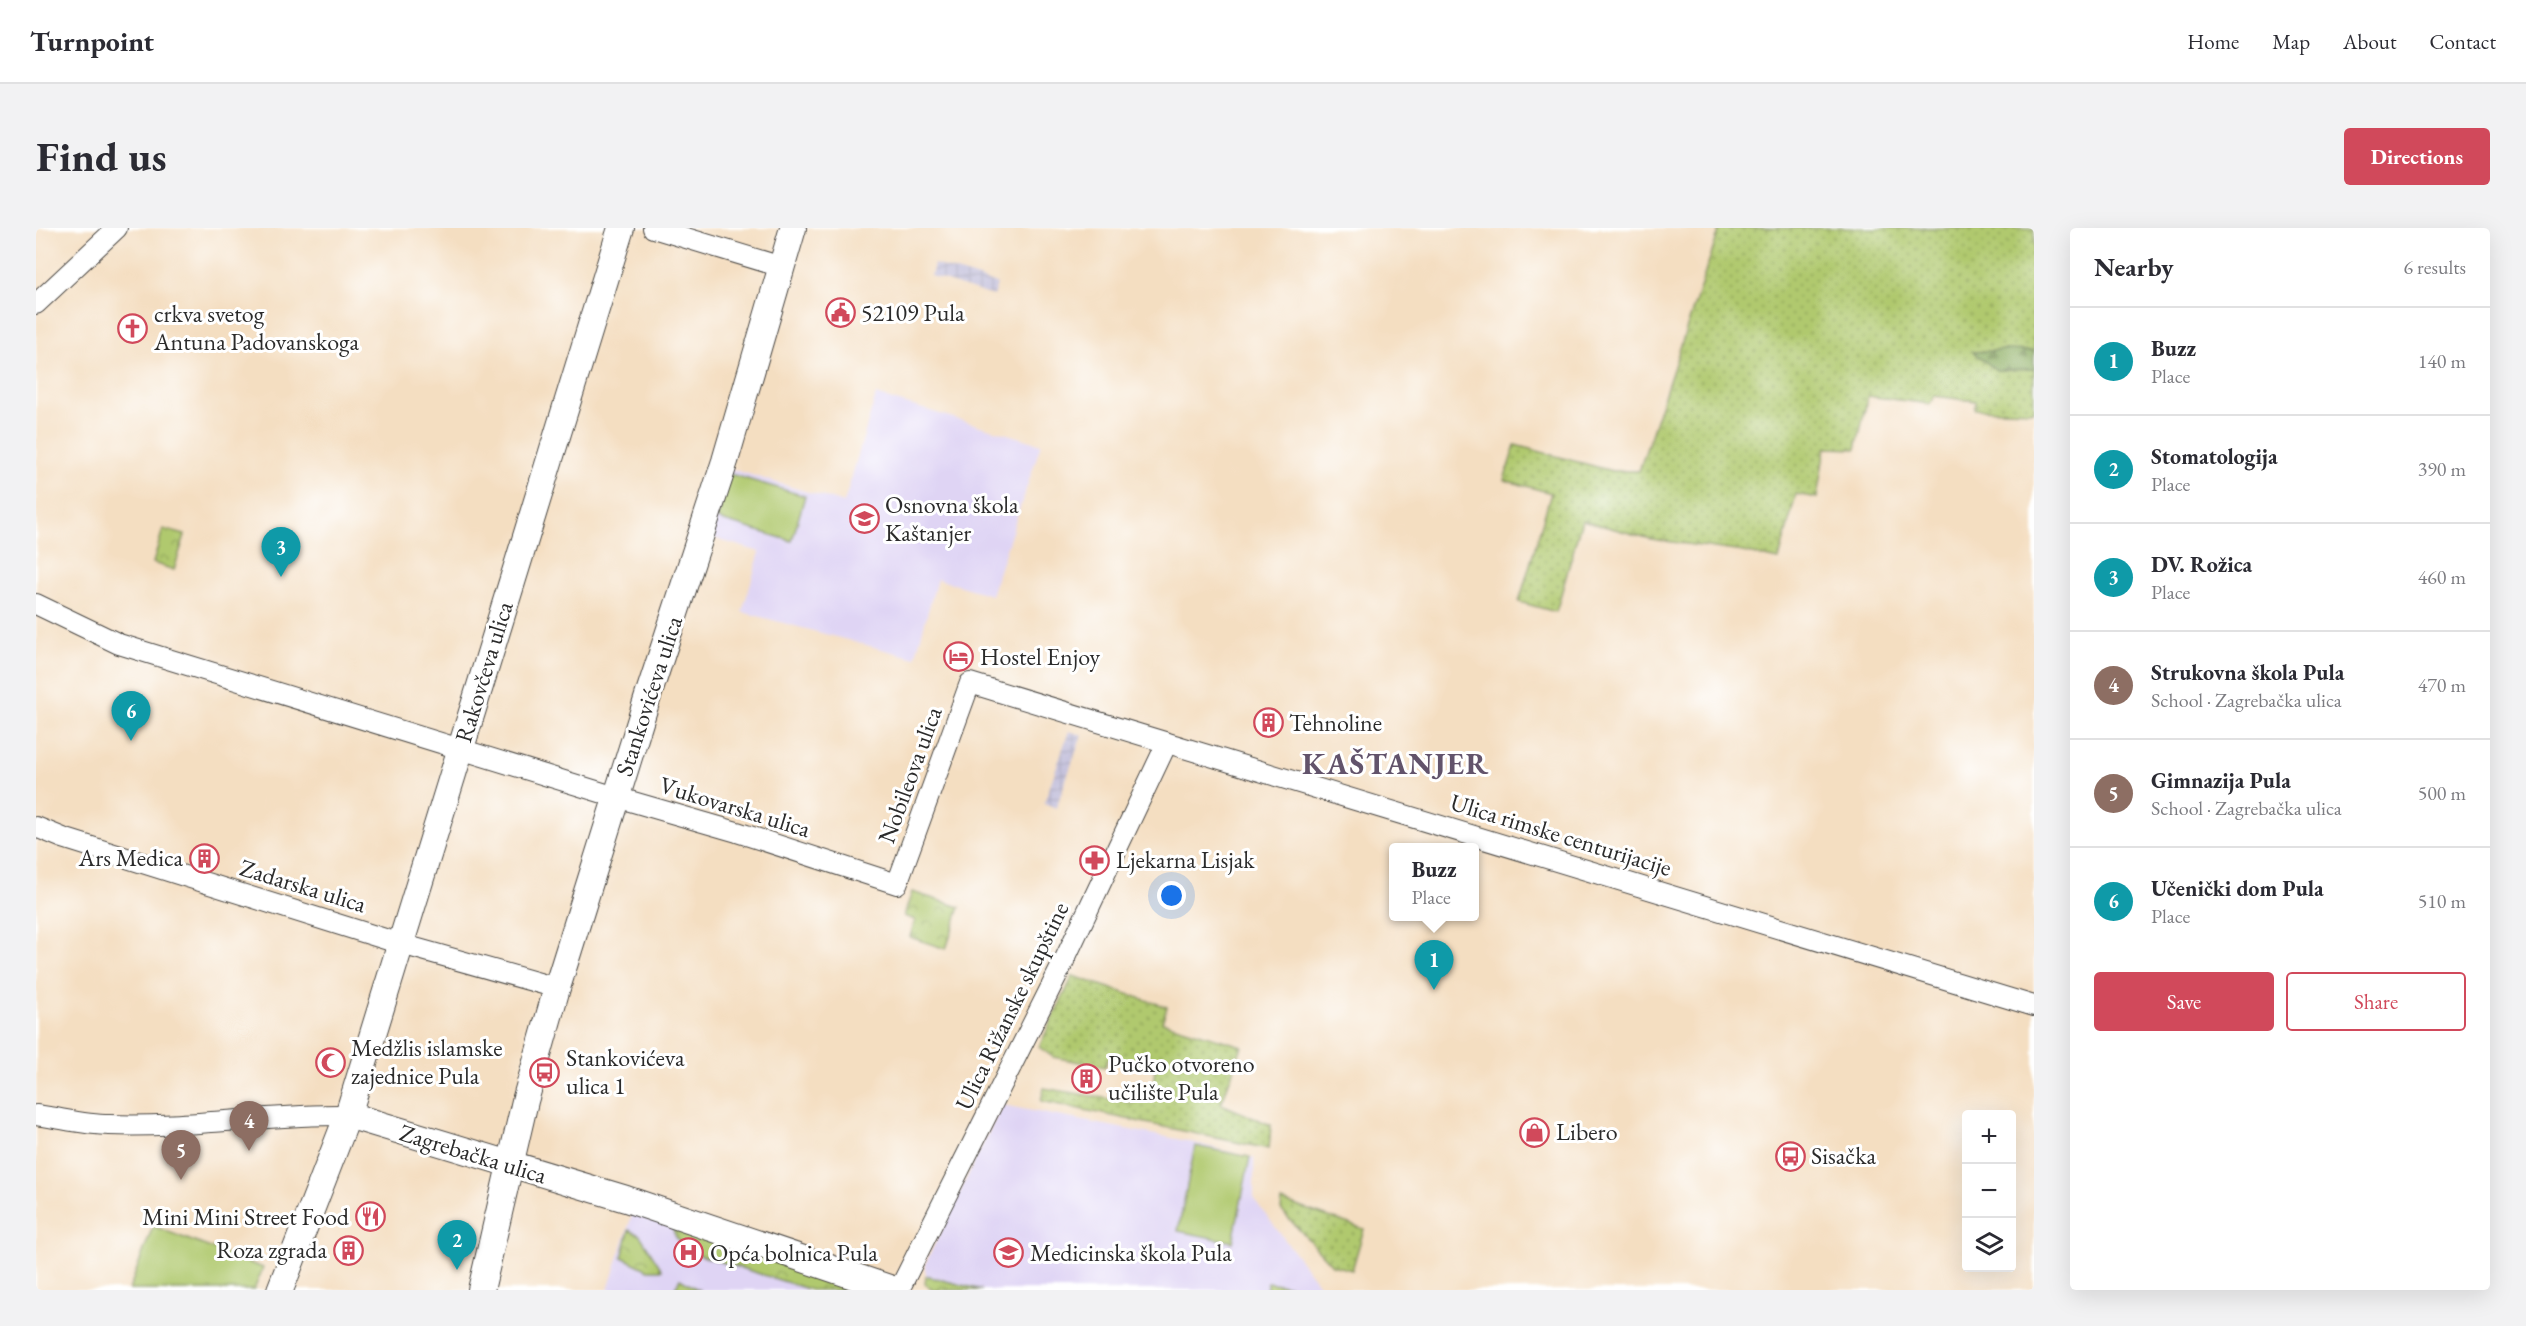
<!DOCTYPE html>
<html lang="en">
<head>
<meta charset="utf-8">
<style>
	body { margin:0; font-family:"EB Garamond",serif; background:#f2f2f3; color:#2b2b33 }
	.controls { position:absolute; right:18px; bottom:18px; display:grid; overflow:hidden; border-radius:6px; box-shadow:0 6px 24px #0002 }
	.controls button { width:54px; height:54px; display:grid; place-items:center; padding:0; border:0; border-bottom:2px solid #e1e1e2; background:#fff; color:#2b2b33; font:30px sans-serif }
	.you { position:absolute; left:1136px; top:668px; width:21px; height:21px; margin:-15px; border:4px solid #fff; border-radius:50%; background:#1a73e8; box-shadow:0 0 0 9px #1a73e833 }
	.badge { display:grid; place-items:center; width:39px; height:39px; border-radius:50%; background:#d1495b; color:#fff; font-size:20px; font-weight:700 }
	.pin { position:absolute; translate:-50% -50px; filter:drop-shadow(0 2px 3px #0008) }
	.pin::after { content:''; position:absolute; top:32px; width:21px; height:18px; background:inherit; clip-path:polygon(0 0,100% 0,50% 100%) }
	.popup { position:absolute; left:1353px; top:615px; width:90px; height:78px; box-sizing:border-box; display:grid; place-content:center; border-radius:6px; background:#fff; filter:drop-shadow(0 2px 4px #0005); font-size:20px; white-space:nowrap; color:#7c7c81 }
	.popup b { font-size:22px; color:#2b2b33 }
	.popup::after { content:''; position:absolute; left:50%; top:100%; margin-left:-12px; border:12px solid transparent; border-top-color:#fff }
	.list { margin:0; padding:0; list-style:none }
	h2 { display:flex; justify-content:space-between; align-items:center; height:78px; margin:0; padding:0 24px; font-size:26px }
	h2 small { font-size:20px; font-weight:400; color:#7c7c81 }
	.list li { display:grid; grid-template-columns:39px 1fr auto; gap:18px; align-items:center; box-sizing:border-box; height:108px; padding:0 24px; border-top:2px solid #e1e1e2 }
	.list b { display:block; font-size:22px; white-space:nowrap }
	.list p { margin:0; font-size:20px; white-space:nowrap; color:#7c7c81 }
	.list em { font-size:20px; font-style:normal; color:#7c7c81 }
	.actions { display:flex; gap:12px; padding:18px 24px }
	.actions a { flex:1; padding:14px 0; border:2px solid #d1495b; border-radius:6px; text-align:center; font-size:21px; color:#d1495b }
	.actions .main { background:#d1495b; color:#fff }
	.icon { flex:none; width:33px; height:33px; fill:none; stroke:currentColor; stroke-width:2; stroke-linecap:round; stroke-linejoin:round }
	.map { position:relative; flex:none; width:1998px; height:1062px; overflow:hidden; border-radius:6px }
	header { display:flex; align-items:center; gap:36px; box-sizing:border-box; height:84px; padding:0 30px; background:#fff; border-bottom:2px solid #e1e1e2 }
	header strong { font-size:28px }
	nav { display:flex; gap:33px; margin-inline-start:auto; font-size:21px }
	.intro { display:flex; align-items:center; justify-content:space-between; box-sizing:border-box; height:144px; padding:0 36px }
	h1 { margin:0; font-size:42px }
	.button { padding:15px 27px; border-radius:6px; background:#d1495b; color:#fff; font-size:21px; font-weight:700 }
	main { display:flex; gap:36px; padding:0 36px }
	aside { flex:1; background:#fff; border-radius:6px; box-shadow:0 6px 24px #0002 }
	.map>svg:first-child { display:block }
</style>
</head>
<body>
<header>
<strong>Turnpoint</strong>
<nav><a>Home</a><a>Map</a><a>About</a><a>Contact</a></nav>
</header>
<div class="intro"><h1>Find us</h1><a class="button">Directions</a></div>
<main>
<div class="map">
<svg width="1998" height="1062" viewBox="0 0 1998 1062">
	<defs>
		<pattern id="industrial-grid" width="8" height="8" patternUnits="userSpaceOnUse" patternTransform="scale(1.5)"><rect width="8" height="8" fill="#c3c0db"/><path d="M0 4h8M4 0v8" fill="none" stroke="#a8a5bc"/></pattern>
		<pattern id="grass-dots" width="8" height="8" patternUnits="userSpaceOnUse" patternTransform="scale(1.5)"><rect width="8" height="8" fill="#b0c96e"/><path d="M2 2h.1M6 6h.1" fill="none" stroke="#8fa35b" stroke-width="1.8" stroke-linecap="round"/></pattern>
		<pattern id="forest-firs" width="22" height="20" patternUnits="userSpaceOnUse" patternTransform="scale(1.5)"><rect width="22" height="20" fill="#8cad61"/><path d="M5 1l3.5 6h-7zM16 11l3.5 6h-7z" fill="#738d50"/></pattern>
		<pattern id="park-crowns" width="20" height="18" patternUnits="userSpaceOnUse" patternTransform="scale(1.5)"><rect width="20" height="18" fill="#b0c96e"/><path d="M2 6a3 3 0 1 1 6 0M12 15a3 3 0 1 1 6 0" fill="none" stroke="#8fa35b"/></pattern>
	</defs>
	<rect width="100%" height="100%" fill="#fff"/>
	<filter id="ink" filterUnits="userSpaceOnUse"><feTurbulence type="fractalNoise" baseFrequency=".0167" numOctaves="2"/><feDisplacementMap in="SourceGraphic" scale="12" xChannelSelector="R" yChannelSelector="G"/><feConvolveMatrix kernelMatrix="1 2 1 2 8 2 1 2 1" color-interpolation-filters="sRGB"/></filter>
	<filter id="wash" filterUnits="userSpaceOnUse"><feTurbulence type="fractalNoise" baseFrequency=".008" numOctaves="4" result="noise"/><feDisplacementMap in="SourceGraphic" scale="24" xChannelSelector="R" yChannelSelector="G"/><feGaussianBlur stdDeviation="1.35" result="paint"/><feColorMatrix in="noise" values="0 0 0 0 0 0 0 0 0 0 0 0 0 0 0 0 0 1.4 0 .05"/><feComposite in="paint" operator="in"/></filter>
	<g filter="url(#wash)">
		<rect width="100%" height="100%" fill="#f4dec1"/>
		<g fill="#dfd4f4">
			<path d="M840,167L1005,216L955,367L901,351L879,430L706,384L724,324L671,308L692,240L808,275Z"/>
			<path d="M966,877L1151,913L1218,930V971L1287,1062H946L890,1048L889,1040L891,1032Z"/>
			<path d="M598,981L844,1062H572Z"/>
		</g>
		<g fill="url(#industrial-grid)">
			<path d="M898,36L961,56L957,68L895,48Z"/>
			<path d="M1033,503L1046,507L1020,580L1008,575Z"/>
		</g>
		<g fill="url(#grass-dots)" stroke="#6e7a4c" stroke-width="1.5">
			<path d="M1684,0H1998V123L1938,124L1960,142L1998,141V183L1939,181L1940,173L1898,168L1894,176L1832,168L1820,221L1789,220L1781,270L1760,266L1743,332L1707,324L1615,311L1546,292L1520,384L1483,374L1515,265L1468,252L1479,217L1576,243H1603Z"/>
			<path d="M1037,748L1131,779L1126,794L1206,818L1185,876L1235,897L1233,921L1005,873L1008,860L1098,875L1104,861L1117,859L1119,840L1072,831L1069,839L1017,829L1003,819Z"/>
			<path d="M1246,973L1328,1001L1316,1042L1296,1037L1245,982Z"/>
		</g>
		<path fill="url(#forest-firs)" stroke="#5c6c46" stroke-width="1.5" d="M1969,122L1998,123V141L1960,142L1937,124Z"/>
		<g fill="url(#park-crowns)" stroke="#6e7a4c" stroke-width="1.5">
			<path d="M127,301L149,307L138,342L117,335Z"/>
			<path d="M876,664L924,679L910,721L874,709L879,692L868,688Z"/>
			<path d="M636,996L838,1062H775L660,1026C648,1019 637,1012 636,996Z"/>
			<path d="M593,1002L604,1007L626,1042H612L586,1029Z"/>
			<path d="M890,1048L946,1062H897L889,1056Z"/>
			<path d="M644,1051L663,1062H638Z"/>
		</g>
		<g fill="#b0c96e" stroke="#6e7a4c" stroke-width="1.5">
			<path d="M694,246L769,268L756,313L681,291Z"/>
			<path d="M1159,918L1214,929L1197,1014L1142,1003Z"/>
			<path d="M117,998L227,1040L218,1062H93Z"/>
			<path d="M1232,1054L1276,1062H1230Z"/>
		</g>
	</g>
	<g filter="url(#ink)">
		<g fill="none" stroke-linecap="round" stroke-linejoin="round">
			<defs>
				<g id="minor">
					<path d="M617,0L746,39"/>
					<path d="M0,76L81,0"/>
					<path d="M0,376L83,416L580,569L701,604L861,656L934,455L1998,778"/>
					<path d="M0,599L27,610L365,716L521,760"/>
					<path d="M0,887C24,890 49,897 73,897C153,900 232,886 312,887"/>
					<path d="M863,1062L1026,737L1131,515"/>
				</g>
				<g id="major">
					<path d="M312,887L590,971L859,1062"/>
					<path d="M244,1062L312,887L585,0"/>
					<path d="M445,1062L489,873L521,760L613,465L689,233L757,0"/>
				</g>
			</defs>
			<use href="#minor" stroke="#494642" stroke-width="22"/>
			<use href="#major" stroke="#494642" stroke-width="28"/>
			<use href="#minor" stroke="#fff" stroke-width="20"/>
			<use href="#major" stroke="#fff" stroke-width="26"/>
		</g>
	</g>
	<defs>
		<symbol id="civic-ring" viewBox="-11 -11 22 22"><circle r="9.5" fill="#fff" stroke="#d1495b" stroke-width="1.5"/><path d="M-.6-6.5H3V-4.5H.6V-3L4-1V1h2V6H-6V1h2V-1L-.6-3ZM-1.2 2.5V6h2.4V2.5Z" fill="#d1495b"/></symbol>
		<symbol id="church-ring" viewBox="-11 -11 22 22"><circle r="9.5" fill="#fff" stroke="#d1495b" stroke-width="1.5"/><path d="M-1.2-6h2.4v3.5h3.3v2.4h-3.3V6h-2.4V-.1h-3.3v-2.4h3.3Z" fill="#d1495b"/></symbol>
		<symbol id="school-ring" viewBox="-11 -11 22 22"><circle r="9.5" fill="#fff" stroke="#d1495b" stroke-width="1.5"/><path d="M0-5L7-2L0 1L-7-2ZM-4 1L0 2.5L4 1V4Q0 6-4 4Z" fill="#d1495b"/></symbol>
		<symbol id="hotel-ring" viewBox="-11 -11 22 22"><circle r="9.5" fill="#fff" stroke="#d1495b" stroke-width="1.5"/><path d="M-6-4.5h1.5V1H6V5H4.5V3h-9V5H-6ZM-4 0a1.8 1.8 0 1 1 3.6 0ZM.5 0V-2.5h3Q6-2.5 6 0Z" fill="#d1495b"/></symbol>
		<symbol id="building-ring" viewBox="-11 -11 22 22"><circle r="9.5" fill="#fff" stroke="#d1495b" stroke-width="1.5"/><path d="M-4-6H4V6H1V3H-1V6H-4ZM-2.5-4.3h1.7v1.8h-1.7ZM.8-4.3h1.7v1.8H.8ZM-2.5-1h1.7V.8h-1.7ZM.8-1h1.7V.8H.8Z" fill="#d1495b"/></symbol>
		<symbol id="pharmacy-ring" viewBox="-11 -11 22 22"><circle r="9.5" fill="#fff" stroke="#d1495b" stroke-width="1.5"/><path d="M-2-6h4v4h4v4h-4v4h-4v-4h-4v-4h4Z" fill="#d1495b"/></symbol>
		<symbol id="mosque-ring" viewBox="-11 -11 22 22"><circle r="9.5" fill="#fff" stroke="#d1495b" stroke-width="1.5"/><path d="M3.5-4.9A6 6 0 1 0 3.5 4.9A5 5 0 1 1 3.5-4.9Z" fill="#d1495b"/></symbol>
		<symbol id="bus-ring" viewBox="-11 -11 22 22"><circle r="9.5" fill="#fff" stroke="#d1495b" stroke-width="1.5"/><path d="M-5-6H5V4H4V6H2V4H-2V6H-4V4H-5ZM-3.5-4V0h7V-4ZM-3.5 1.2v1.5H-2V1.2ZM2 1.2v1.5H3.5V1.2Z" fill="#d1495b"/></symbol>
		<symbol id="shop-ring" viewBox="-11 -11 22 22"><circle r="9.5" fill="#fff" stroke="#d1495b" stroke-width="1.5"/><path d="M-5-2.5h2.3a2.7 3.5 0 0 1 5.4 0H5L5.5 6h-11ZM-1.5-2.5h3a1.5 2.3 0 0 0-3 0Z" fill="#d1495b"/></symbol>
		<symbol id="restaurant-ring" viewBox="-11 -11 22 22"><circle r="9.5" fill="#fff" stroke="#d1495b" stroke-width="1.5"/><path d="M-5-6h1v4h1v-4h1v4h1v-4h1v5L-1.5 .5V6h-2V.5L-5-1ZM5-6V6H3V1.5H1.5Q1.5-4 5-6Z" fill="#d1495b"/></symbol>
		<symbol id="hospital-ring" viewBox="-11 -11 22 22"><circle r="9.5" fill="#fff" stroke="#d1495b" stroke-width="1.5"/><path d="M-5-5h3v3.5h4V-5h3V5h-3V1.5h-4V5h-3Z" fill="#d1495b"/></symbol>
	</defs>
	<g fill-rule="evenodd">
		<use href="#civic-ring" x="788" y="68" width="33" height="33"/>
		<use href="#church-ring" x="80" y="84" width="33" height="33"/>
		<use href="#school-ring" x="812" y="274" width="33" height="33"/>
		<use href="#hotel-ring" x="906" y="412" width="33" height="33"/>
		<use href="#building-ring" x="1216" y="478" width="33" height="33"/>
		<use href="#building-ring" x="152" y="614" width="33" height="33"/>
		<use href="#pharmacy-ring" x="1042" y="616" width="33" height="33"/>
		<use href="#mosque-ring" x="278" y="818" width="33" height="33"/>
		<use href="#bus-ring" x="492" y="828" width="33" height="33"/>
		<use href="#building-ring" x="1034" y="834" width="33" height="33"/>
		<use href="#shop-ring" x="1482" y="888" width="33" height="33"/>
		<use href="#bus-ring" x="1738" y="912" width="33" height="33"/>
		<use href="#restaurant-ring" x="318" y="972" width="33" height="33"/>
		<use href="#building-ring" x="296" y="1006" width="33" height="33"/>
		<use href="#hospital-ring" x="636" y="1008" width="33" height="33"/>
		<use href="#school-ring" x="956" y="1008" width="33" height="33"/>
	</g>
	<g text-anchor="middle" stroke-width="6" stroke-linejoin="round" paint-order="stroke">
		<g font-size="24" fill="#2b2b2b" stroke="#fff" text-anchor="start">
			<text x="825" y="93">52109 Pula</text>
			<text x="118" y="94">crkva svetog<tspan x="118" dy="28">Antuna Padovanskoga</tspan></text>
			<text x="849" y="285">Osnovna škola<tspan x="849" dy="28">Kaštanjer</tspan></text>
			<text x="944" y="437">Hostel Enjoy</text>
			<text x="1253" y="503">Tehnoline</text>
			<text x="147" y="638" text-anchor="end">Ars Medica</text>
			<text x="1080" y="640">Ljekarna Lisjak</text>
			<text x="315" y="828">Medžlis islamske<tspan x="315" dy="28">zajednice Pula</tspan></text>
			<text x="530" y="838">Stankovićeva<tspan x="530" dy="28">ulica 1</tspan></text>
			<text x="1072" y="844">Pučko otvoreno<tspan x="1072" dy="28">učilište Pula</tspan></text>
			<text x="1520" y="912">Libero</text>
			<text x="1775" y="936">Sisačka</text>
			<text x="313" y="997" text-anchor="end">Mini Mini Street Food</text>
			<text x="291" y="1030" text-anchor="end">Roza zgrada</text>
			<text x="674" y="1033">Opća bolnica Pula</text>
			<text x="994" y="1033">Medicinska škola Pula</text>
		</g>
		<g font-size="24" fill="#2b2b2b" stroke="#fff">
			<text transform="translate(448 444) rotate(-73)" y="8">Rakovčeva ulica</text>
			<text transform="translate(613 468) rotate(-72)" y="8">Stankovićeva ulica</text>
			<text transform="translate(874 547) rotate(-70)" y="8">Nobileova ulica</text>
			<text transform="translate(699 579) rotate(17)" y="8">Vukovarska ulica</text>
			<text transform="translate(1525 607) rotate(17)" y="8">Ulica rimske centurijacije</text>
			<text transform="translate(267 658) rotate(17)" y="8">Zadarska ulica</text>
			<text transform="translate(976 778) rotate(-64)" y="8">Ulica Rižanske skupštine</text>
			<text transform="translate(437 926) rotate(17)" y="8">Zagrebačka ulica</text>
		</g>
		<g font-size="30" font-weight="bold" letter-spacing="1.5" fill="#62536b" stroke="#fff">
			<text x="1360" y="546">KAŠTANJER</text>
		</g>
	</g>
</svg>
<div class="controls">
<button>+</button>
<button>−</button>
<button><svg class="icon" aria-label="layers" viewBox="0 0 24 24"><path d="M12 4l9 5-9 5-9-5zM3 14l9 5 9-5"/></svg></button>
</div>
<div class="you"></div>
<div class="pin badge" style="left:1398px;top:762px;background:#0f9aa8">1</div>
<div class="popup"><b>Buzz</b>Place</div>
<div class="pin badge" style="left:421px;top:1042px;background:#0f9aa8">2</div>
<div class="pin badge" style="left:245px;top:349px;background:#0f9aa8">3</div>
<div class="pin badge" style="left:213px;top:923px;background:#8d6e63">4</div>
<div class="pin badge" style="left:145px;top:952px;background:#8d6e63">5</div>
<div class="pin badge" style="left:95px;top:513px;background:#0f9aa8">6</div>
</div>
<aside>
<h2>Nearby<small>6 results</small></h2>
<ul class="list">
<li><span class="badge" style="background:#0f9aa8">1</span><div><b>Buzz</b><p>Place</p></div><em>140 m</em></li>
<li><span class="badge" style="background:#0f9aa8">2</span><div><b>Stomatologija</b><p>Place</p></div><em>390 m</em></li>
<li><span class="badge" style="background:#0f9aa8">3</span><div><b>DV. Rožica</b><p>Place</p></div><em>460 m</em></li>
<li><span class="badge" style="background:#8d6e63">4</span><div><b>Strukovna škola Pula</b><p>School · Zagrebačka ulica</p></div><em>470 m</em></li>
<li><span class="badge" style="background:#8d6e63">5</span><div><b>Gimnazija Pula</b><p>School · Zagrebačka ulica</p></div><em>500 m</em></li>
<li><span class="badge" style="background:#0f9aa8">6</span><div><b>Učenički dom Pula</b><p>Place</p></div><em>510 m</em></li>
</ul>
<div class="actions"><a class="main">Save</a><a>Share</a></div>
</aside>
</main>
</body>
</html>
